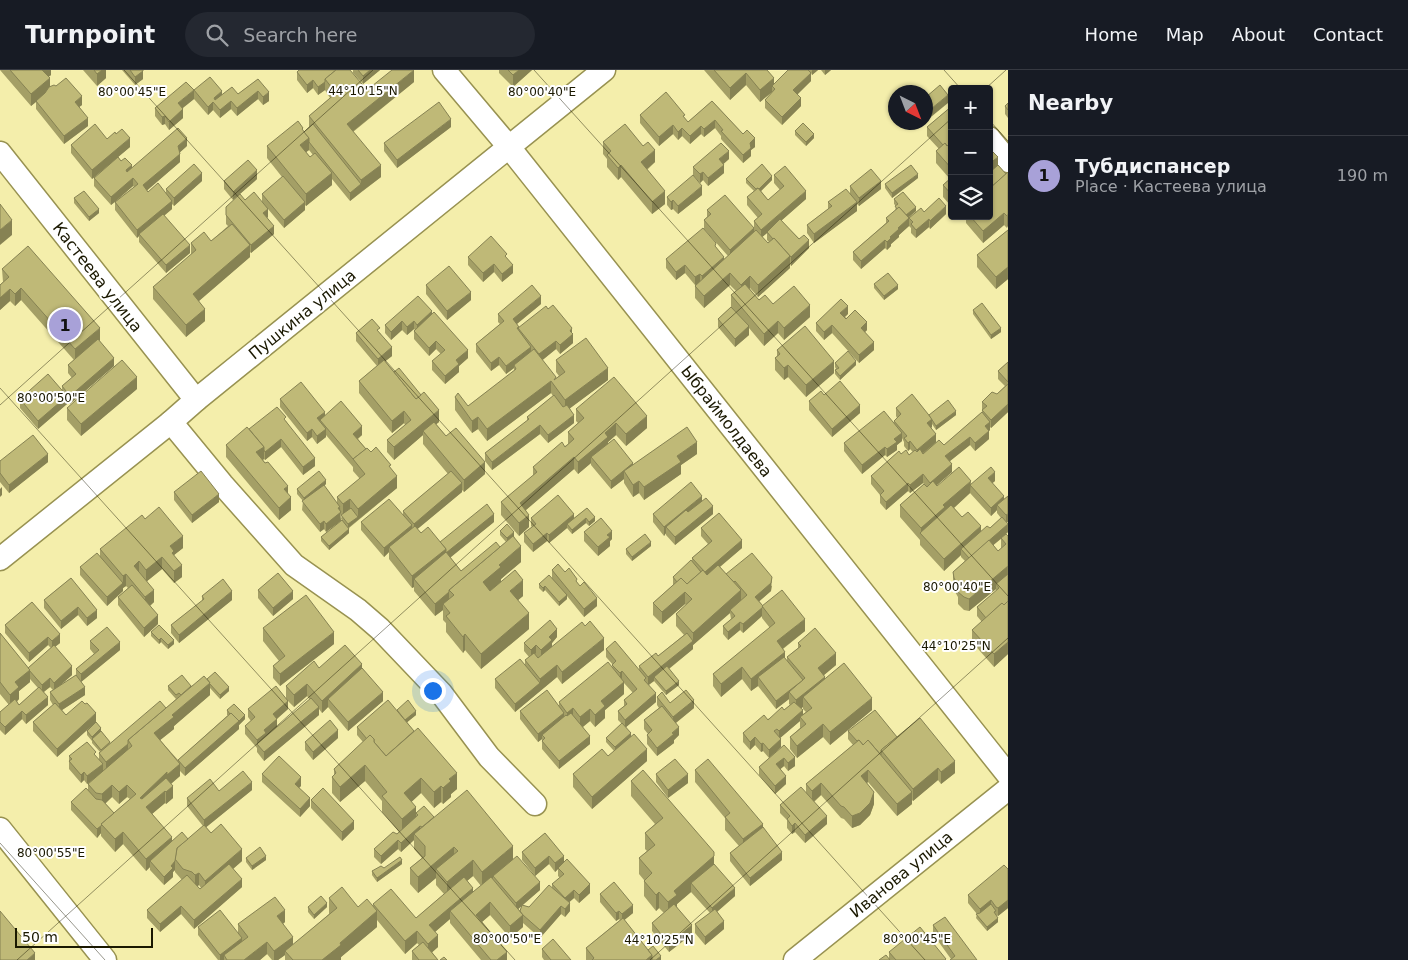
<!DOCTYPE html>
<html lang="en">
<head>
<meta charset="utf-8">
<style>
	body { margin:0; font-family:"DejaVu Sans",sans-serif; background:#242831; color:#f1f3f6 }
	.controls { position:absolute; right:15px; top:15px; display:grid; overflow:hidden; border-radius:5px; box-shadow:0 1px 4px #0004 }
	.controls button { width:45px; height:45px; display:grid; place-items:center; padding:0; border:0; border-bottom:1px solid #363941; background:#171b24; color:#f1f3f6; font:25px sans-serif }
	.compass { position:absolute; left:888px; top:15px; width:45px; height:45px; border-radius:50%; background:#171b24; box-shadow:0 1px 4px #0004; rotate:138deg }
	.scale { position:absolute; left:15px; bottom:12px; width:138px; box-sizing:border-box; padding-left:5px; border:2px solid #1a1800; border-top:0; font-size:14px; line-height:18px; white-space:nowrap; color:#1a1800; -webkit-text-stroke:4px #fff; paint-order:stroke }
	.you { position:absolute; left:432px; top:620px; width:18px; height:18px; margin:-12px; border:4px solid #fff; border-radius:50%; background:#1a73e8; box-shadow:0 0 0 8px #1a73e833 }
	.badge { display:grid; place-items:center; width:32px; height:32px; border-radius:50%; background:#a8a1d8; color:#111; font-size:16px; font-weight:700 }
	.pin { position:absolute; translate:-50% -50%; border:2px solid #fff; box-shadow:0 1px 5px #0006 }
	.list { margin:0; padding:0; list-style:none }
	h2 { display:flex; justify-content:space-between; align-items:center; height:65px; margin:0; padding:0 20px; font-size:21px }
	h2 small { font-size:16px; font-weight:400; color:#9ea1a6 }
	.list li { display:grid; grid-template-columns:32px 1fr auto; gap:15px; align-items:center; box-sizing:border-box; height:80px; padding:0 20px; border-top:1px solid #363941 }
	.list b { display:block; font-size:19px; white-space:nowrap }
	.list p { margin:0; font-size:16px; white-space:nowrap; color:#9ea1a6 }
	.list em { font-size:16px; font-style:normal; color:#9ea1a6 }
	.icon { flex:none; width:28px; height:28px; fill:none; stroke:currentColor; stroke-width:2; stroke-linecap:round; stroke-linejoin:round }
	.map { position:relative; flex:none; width:1008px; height:890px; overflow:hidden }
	header { display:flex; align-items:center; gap:30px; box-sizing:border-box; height:70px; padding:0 25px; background:#171b24; border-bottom:1px solid #363941 }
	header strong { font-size:24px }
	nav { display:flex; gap:28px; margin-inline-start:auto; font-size:18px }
	.search { width:350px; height:45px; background:#242831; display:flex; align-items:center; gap:12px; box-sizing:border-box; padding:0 18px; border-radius:28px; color:#9ea1a6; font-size:19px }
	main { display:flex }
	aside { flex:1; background:#171b24 }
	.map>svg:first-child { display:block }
</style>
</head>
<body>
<header>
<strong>Turnpoint</strong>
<div class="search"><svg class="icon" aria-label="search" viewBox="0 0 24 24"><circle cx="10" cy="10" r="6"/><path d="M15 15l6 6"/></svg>Search here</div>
<nav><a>Home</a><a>Map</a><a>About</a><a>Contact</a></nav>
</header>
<main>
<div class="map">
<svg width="1008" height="890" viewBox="0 0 1008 890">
	<rect width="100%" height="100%" fill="#f4eeab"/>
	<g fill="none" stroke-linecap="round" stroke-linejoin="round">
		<defs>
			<g id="minor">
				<path d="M444,0L509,77L1008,705"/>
				<path d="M989,68L1008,91"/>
				<path d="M0,83L196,330"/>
				<path d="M171,352L222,414L294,495L358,540L380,559L441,623L489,687L535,734"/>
				<path d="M0,489L171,352L196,330L604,0"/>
				<path d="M0,759L105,890"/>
				<path d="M795,890L1008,719"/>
			</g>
		</defs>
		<use href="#minor" stroke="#989251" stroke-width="25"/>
		<use href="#minor" stroke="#fff" stroke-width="22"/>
	</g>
	<g fill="#a49f66" fill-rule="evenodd">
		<path d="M0,0H51V5L48,7L50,17L82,35L79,37L88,56L64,74L36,39V32L31,36Z"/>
		<path d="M83,0H106V8L97,16Z"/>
		<path d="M122,0H143V9L135,15Z"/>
		<path d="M353,0H380L363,14L353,3Z"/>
		<path d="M499,0H532L513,17L499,3Z"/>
		<path d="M704,0H767L774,14L788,0H818L812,5L811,3V11L797,24L801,36L782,55L765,38V30L772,22L760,32L746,15L730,30Z"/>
		<path d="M821,0H831L825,5Z"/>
		<path d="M297,2L367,20L414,12L353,62L381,107L350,131L332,109V115L306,136L305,135V140L284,158L268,139V147L267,148L274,164L251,183L250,182V187L199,231L205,251L186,267L153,229V217L191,185V173L211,171L228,156L226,154V137L245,130L262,132V124L282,107L267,88V76L303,61L304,62L309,57V46L330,28L325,20L318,25L313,18L307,23L297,10ZM309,80L313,85L310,87L306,82Z"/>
		<path d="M258,9L269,31L263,35L258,29L237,46L231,39L220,48L213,40L208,45L194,29V20L222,25L238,24Z"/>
		<path d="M194,29L182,38L183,48L169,60L165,54L162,55L155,46V38Z"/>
		<path d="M712,31L755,77L751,80V86L743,93L721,69V66L715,58L704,67L701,64L690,74L682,66L678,70L673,64L659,76L640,53V45L685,49L688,52Z"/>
		<path d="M1008,33V48L1005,44V36Z"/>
		<path d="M952,36V145L951,144V136L943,127V115L950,109L936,93V81L939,79L927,66V57Z"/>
		<path d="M451,57L397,98L384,81V73Z"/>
		<path d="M795,61L814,68L806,76L795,65Z"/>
		<path d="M107,69L130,77L118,87L121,91L132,98L187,76L180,82V92L147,120L148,122L166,123V119L202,111L174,136L172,134V139L164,146L190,183L166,203L139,172V166L137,168L115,140V132L111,135L94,116V108L111,93L92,109L71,83V75ZM133,116L134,117L115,132Z"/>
		<path d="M603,72L655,92L647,100L665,134L652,144L621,107L618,110L607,97V89L603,84Z"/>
		<path d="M729,89L723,94L724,103L708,116L703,110L700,113L693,105V97Z"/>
		<path d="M998,95L1006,104L1008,102L1007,158L1004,155L983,173L966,153V146H989Z"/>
		<path d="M774,105L806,129L781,151L809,178L791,196L790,194V198L758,227L750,218V219L759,230L773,234L810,247L784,270L778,263L764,276L749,258V265L735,277L718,257V249L731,237V225L736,221L730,215L704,238L695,228V215L685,203L676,210L666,198V189L716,177L724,189L728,186L704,159V150L707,147V140L754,158V151L758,148L747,135V127L754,121L746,113V109L772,110L761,121L768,130L780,120L774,113ZM767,163V170L769,172L768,173L762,167Z"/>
		<path d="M918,108L892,128L885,118V114Z"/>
		<path d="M257,109L233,130L224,119V111Z"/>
		<path d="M850,116L881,119L859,136L857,134V141L814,173L807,163V155L828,139V132L850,123Z"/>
		<path d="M702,125L678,144L673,139L671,140L667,135V127Z"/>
		<path d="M74,128L99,143L89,151L74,133Z"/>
		<path d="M894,129L916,141L909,148L924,142L946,144L930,159L929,157L916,168L911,163V158L909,156L899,165V167L891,174V176L887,180L885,178L861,199L853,190V182L886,153V148L895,141L896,136L894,134Z"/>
		<path d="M1008,160V209L996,219L977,197V185Z"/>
		<path d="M468,187L507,188L513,203L502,212L494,202L483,212L468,195Z"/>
		<path d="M2,199L100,270H99L114,296L70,334L67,330V334L38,359L20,338V329L62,320V316L72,308L68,303V295L74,290L21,230L15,236L10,231L0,240V215L3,212Z"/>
		<path d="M874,214L898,219L884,230L874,218Z"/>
		<path d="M426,215L471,230L447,250L426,224Z"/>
		<path d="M541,234L517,254L519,258L548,239L572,263L573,273L560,284L556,279L542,290L556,308L559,306L556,302V290L608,310L570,338L574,353L548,373L540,364L492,400L485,391V383L527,351V347L553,326L551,323L487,371L478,359L472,363L455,340V327L468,336L514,301V298L506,304L499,295L491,301L476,282V274L500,254L498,252V244Z"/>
		<path d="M973,240L1001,262L991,269L973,244Z"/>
		<path d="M432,244L468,288L459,296V302L445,314L432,300V291L441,284L436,279L429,286L414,269V261L415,260L414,259L407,265L402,260L391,270L385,263V255Z"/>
		<path d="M848,244L845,247L867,260L865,262L874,280L859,293L832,263L824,270L816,261V253Z"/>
		<path d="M356,263H380L392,286L385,291L439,352L436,354L446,366L485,404L464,422L462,420V422L417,459L421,463L440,472L494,452L450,487L461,501L500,477L506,472L500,465V461L514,466L521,492L501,509V512L523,526L518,530L529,559L481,599L465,580L463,583L446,562V553L443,550V540L435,546L414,521V517L412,518L389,489V482L384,487L361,460V452L403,445V441L448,404L423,374V365L394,390L387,382V370L405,355L404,353L392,363L359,323V311L377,296L356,271Z"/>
		<path d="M777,280L834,303L806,327L788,307L784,310L775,300V288L777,287Z"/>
		<path d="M1008,292V342L991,358L990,357V360L989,361V369L975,381L970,375L950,391L952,402L937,415V416L971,414L995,411L992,413L1004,429L1008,426L1007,453L1008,462L1006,464L1008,466V584L994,597L972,572V560L982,552L977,546V537L996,521V519L969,541L964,540L958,534V527L954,520L953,514V502L965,491L961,487V485L944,501L920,475V470L900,447V435L924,414L923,413L910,423L908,421L886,440L880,433V425L871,414V406L901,384L909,385L913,382L910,379L908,381L904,376V372L902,368V371L897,375V380L887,387L885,385L862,404L844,381V373L894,353V351L897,348L896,346V338L929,345H956L936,360L932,354V357L931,358L936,372L944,375L982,342V332L997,324L1005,316L998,309V301ZM970,423L991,446L997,440V443L1001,448L990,458L981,461L962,447L954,438ZM1001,469V479L998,481L993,475Z"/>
		<path d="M835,293L856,295L840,310L835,304V300L836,299L835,297Z"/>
		<path d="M137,319L81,366L67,350V338Z"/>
		<path d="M824,325L860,343L832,367L809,340V331Z"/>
		<path d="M280,329L325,345L362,365L358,369L366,379L391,399L397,418L349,458V463L329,480L321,471V467L342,450L341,449L342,445L341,444L326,462L324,459L320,462L302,440L303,431L297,424V419L326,414L324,416L337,433V427L360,409L353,401V397L326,365V367L317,374L312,367L307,371L280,337Z"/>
		<path d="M576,339L647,358L626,376L616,365L608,372V374L633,395L697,384L681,395V404L644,430L639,423L633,427L624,413V409L611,419L591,395V393L578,404L574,399L526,440L529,457L519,466L501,445V432L533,406V397L568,374V362L578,353L576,351Z"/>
		<path d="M286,351L315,396L303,405L281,377L265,390L264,389L263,390L288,424L291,440L279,450L226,387V375L249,359Z"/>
		<path d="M0,391L48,392L9,423L0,412Z"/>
		<path d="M174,422L219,432L192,453L174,430Z"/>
		<path d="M702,431L713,444L675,475L666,465V463L664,466L653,452V444Z"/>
		<path d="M587,438L595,451L589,456L586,453L572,464L567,458L549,473L547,471L533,482L524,472V463L532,457L531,456V448H574Z"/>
		<path d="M145,449L183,478L174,485L182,507L174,513L162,499L147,511L154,532L150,536L158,554L144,567L118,535V527L128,518L126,516L123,518V521L107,536L80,505V497L100,487V479Z"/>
		<path d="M701,458L742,478L720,497L726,504L772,516L771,521L759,531L763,536L805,561L783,579L785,588L787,591V587L798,578V573L836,595L824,605L825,609L872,640L830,675L823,667L797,688L790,679V667L800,658V651L780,668L781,677L769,688L763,681L761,682L755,675L750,680L743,672V663L784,640L790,635L789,634V629L776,639L758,616L751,621L742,609L721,627L713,616V604L770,558L762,548V546L743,563L740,560L728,570L723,564V556L731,549L730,543L693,575V579L669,599L679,615L666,625L654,611L649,615L656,632L626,657L647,691L592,739L573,717V704L608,686L614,681L606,672V668L622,654L618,650V641L624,636V630L633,623L624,613V624L605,640V648L595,657L590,651L583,657L590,674L559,699L542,679V669L538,672L520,649V641L559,636V632L612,597L613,595L606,587V579L639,601V596L658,586L684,565L676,556V544L686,535L685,534L662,554L653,545V533L673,515V507L692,492V488L708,474L701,466ZM803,637V639L806,642L803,644L801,638Z"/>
		<path d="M584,462L612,469L610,471V476L598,486L584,471Z"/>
		<path d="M651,476L632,491L626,484V479Z"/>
		<path d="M552,500L565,502L577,513L597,536L584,547L567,526V529L559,536L545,520L543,522L539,518V514L552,508Z"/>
		<path d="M71,508L97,548L87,556L78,545L61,559L44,538V530Z"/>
		<path d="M258,520L293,529L273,546L258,528Z"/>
		<path d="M202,526L232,530L179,573L171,563V555L202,531Z"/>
		<path d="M32,532L60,573L55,577L72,605L59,616L76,605V599L94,584L90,579V571L120,580L81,612L85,625L62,640L66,645L96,652L57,687L33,661V652L53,635L50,630V622L53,620L50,617L44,622L48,635L26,654L22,649L5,665L0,660V642L9,635L0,624V563L28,598L51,578L48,575L29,592L5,563V555ZM30,609L38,618L19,635L17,632L19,629V621L30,612Z"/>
		<path d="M263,558L334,574L280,616L273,608V596L279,591L263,571Z"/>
		<path d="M151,562L174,574L168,579L161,572L159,574L151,566Z"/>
		<path d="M557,567L552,573V577L604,580L562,614L557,607L515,642L495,618V609L525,594V590L529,587L524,581V573Z"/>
		<path d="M319,598H362L383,631L348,661L328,637L322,643L319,639V645L264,691L257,682V678L245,664V656L251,651L248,647V639L286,628V616ZM307,626L310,630L277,657V649L288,639V631L294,637Z"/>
		<path d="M207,609L229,621L220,629L210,618V625L174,656V659L160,670L178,690L228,645H227V640L245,649L239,655V659L185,706L180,701V706L171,714L173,728L166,734L165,733L152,744L172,771L188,769L203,756L187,736V728L219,721L252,720L206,757L211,763L242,791L233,799L242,817L194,859L181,844L160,862L147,848V840L182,810L175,802V800L173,802V807L164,815L150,800V797L146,801L123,774L115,782L101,766V763L97,768L71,740V732L88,721V714L91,711L87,714L84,710L81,713L69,699V686L99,689V683L100,682L92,673V670V671L87,665V661H101L110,673L166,638L176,629L168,620V616H191ZM112,727L119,734L127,727L130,729L114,743L105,733ZM199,815L201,818L200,819L197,816Z"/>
		<path d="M657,627L670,633L694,638L676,653L679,665L674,670V673L657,686L647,674V665L648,664L644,659V650L659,638L657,635Z"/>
		<path d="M397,641L416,645L407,652L457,719L451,724V727L443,734L441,732L434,738L421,723L411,732L416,743L434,747L513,789L540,820L522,835L529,837L552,818V814L560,808L558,806V799L555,802L549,794L535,806L522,790V782L545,763L564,792L590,823L579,833L574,828L569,832L570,841L565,847L561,844L540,868L523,853V857L510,868L490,845L482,852L507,890H481L450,853V849L435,862L438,877L432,882L438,890H412V881L419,875L417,873L405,884L377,850V857L341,887V890H285V885L278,890H272L267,884L260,890H218L198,865V857L238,863V854L285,852L283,854L293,875L329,844V828L358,837H373V834L416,848L444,824L436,815V808L418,823L410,814V798L422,788L414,779V770L401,782L398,779L381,794L374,787V779L399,762L382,742V731L365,711L340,732L332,723V707L334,705V699L363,672L357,665V657ZM473,806L481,816L473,822L467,811ZM522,835L520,841L518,839Z"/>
		<path d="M848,661L897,667L955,703L941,714L938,710L913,731L912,730V734L897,746L868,712L867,713L874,734L870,745L860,755L852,758L844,749L841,748L821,725L814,732L827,754L805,773L795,762L792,764L787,758V750L780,743V735L806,723V714L853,675L848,669Z"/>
		<path d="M338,668L313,690L305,680V672Z"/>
		<path d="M784,675L795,696L788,701L784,696L780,699L786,714L775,724L759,705V697Z"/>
		<path d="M695,700L763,757L782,790L750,816L730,791V783L739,776L725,760V748L695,712Z"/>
		<path d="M262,704L301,716L299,717L310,736L300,747L262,712Z"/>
		<path d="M656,704L688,713L668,728L656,712Z"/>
		<path d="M631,711L714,795L735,826L717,842L724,859L705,875L695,863V854L710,843L691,822L677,834V837L692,864L669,882L652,861V853L664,843L659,838L656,841L644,826V810L639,804V788L647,781L645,779V763L655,754L631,726Z"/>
		<path d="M311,730L354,759L342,771L311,738Z"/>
		<path d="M246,788L266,790L252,800L246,792Z"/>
		<path d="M402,794L377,812L372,805V801Z"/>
		<path d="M1008,799V838L998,846L996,845L998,852L987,861L976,848L977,844L968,833V825Z"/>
		<path d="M600,824L633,843L624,850L648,880L661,890H586V878L620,850L619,849L616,851L600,832Z"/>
		<path d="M308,837H327L314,849L308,842Z"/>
		<path d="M933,855L977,890L951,889L933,864Z"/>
		<path d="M542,879L571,890H544L542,887Z"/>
		<path d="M889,882L946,890H879L889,889Z"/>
	</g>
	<g fill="#868253">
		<path d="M42,0H51V5L42,12Z"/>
		<path d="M102,0H106V8L97,16V4Z"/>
		<path d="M370,0H380L363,14V6Z"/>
		<path d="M414,0V12L347,66V54Z"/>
		<path d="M519,0H532L513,17V5Z"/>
		<path d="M812,0H818L812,5Z"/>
		<path d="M825,0H831L825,5Z"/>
		<path d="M143,1V9L135,15V7Z"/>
		<path d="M746,3V15L730,30V18Z"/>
		<path d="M811,3V11L793,29V20Z"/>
		<path d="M50,8V20L31,36V24Z"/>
		<path d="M774,8V18L772,16V22L760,32V20Z"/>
		<path d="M313,10V18L307,23V15Z"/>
		<path d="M325,12V20L318,25V17Z"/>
		<path d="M194,20V29L178,42V33Z"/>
		<path d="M222,21V29L216,35L214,28Z"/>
		<path d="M258,21V29L237,46V38Z"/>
		<path d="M269,22V31L263,35V27Z"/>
		<path d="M948,25V33L926,51V43Z"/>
		<path d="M82,26V35L75,40V32Z"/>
		<path d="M801,28V36L782,55V47Z"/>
		<path d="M231,31V39L220,48V40Z"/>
		<path d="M213,32V40L208,45V37Z"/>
		<path d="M183,39V48L169,60V52Z"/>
		<path d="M165,46V54L162,55V47Z"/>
		<path d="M88,48V56L64,74V66Z"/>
		<path d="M451,49V57L397,98V90Z"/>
		<path d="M715,50V58L704,67V59Z"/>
		<path d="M918,52H924L918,57Z"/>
		<path d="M673,55V64L659,76V67Z"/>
		<path d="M701,56V64L690,74V66Z"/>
		<path d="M682,58V66L678,70V62Z"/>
		<path d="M814,64V68L806,76V72Z"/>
		<path d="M130,68V77L92,109V100Z"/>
		<path d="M187,68V76L178,84V76Z"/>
		<path d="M309,68V80L300,87V75Z"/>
		<path d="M755,68V77L751,80V86L743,93V85L750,73Z"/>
		<path d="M655,80V92L641,104V92Z"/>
		<path d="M729,81V89L719,98V89Z"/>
		<path d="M180,84V92L143,124V115Z"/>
		<path d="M998,87V99L989,107V94Z"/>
		<path d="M132,95V103L126,108V100Z"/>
		<path d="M381,95V107L361,122V110Z"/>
		<path d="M621,95V107L618,110V98Z"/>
		<path d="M724,95V103L708,116V108Z"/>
		<path d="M257,100V109L233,130V122Z"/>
		<path d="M703,102V110L700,113V104Z"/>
		<path d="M202,103V111L174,136V128Z"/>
		<path d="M332,103V115L306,136V124Z"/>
		<path d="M918,104V108L892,128V123Z"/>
		<path d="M772,106V110L757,125V120Z"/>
		<path d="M133,108V116L111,135V127Z"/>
		<path d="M881,111V119L859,136V128Z"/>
		<path d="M361,114V122L350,131V123Z"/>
		<path d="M702,116V125L678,144V136Z"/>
		<path d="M665,121V134L652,144V132Z"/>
		<path d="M806,121V129L767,163V162V163L761,168V160Z"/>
		<path d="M673,130V139L671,140V132Z"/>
		<path d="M172,131V139L140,165L139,164V166L137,168V160Z"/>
		<path d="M305,132V140L284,158V150Z"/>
		<path d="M857,132V141L814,173V164Z"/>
		<path d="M946,136V144L930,159V151Z"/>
		<path d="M916,137V141L906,149V145Z"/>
		<path d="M99,139V143L89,151V147Z"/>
		<path d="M268,139V147L263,151V143Z"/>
		<path d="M1004,143V155L983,173V161Z"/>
		<path d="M1008,144V156L1007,158V146Z"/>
		<path d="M909,148V156L899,165V167L891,174V176L887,180V172L890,167L898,158Z"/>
		<path d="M929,149V157L916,168V160Z"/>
		<path d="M12,150V165L0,175V160Z"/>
		<path d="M274,156V164L251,183V175Z"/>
		<path d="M754,158V166L730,188V180Z"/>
		<path d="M809,170V178L791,196V187Z"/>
		<path d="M885,170V178L861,199V191Z"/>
		<path d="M190,175V183L166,203V195Z"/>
		<path d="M250,175V187L193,236V224Z"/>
		<path d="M790,186V198L758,227V215Z"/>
		<path d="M724,187V195L702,214V206Z"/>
		<path d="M494,194V202L483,212V203Z"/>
		<path d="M513,195V203L502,212V204Z"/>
		<path d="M685,195V203L676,210V202Z"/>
		<path d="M1008,197V209L996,219V207Z"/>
		<path d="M730,203V215L704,238V226Z"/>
		<path d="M700,204V212L695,215V207Z"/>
		<path d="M750,206V218L741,227V215Z"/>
		<path d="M898,215V219L884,230V226Z"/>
		<path d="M21,218V230L15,236V224Z"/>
		<path d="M10,219V231L0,240V228Z"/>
		<path d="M471,222V230L447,250V241Z"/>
		<path d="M541,226V234L513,257V249Z"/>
		<path d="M810,235V247L784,270V258Z"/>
		<path d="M848,236V244L840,251V243Z"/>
		<path d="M205,239V251L186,267V255Z"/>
		<path d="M432,241V250L417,263V255Z"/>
		<path d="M402,251V260L391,270V262Z"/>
		<path d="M414,251V259L407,265V257Z"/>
		<path d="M778,251V263L764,276V264Z"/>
		<path d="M867,252V260L861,266V258Z"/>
		<path d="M832,255V263L824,270V262Z"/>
		<path d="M749,256V265L735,277V269Z"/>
		<path d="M100,258V270L75,292V279Z"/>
		<path d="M572,258V265L573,264V273L560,284V275Z"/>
		<path d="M1001,258V262L991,269V265Z"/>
		<path d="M436,271V279L429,286V278Z"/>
		<path d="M556,271V279L539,293V284Z"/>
		<path d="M874,272V280L859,293V285Z"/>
		<path d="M392,277V286L378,297V289Z"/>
		<path d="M531,277V285L514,295V298L506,304V296Z"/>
		<path d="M468,280V288L459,296V302L445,314V306L456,290Z"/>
		<path d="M499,287V295L491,301V293Z"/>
		<path d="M114,288V296L70,334V326Z"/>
		<path d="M834,291V303L806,327V315Z"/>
		<path d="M856,291V295L840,310V306Z"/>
		<path d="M788,295V307L784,310V298Z"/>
		<path d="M608,298V310L565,342V330Z"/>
		<path d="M137,307V319L81,366V354Z"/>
		<path d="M551,311V323L487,371V359Z"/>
		<path d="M67,326V334L38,359V351Z"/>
		<path d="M1008,334V342L991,358V350Z"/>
		<path d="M860,335V343L832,367V359Z"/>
		<path d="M439,340V352L425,364L423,361V365L394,390V377Z"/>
		<path d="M404,341V353L392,363V351Z"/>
		<path d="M956,341V345L936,360V356Z"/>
		<path d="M325,342V350H320V354L317,348Z"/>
		<path d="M574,345V353L548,373V365Z"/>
		<path d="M647,346V358L626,376V364Z"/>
		<path d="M478,347V359L472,363V351Z"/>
		<path d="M932,349V357L927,361V353Z"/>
		<path d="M990,352V360L985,364V356Z"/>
		<path d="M616,353V365L608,372V379L591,387V393L578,404V392L605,363Z"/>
		<path d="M540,355V364L492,400V392Z"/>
		<path d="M362,356V365L353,372V364Z"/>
		<path d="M312,359V367L307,371V363Z"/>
		<path d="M326,359V367L317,374V366Z"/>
		<path d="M989,361V369L975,381V373Z"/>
		<path d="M902,363V371L897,375V380L887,387V379L894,369Z"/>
		<path d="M936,364V372L917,388V380Z"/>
		<path d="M970,367V375L945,395V386Z"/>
		<path d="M281,369V377L265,390V382Z"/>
		<path d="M910,371V379L908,381V373Z"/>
		<path d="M697,372V384L681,395V404L644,430V417L677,386Z"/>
		<path d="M264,377V389L256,395V382Z"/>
		<path d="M885,377V385L862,404V395Z"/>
		<path d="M48,384V392L9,423V415Z"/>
		<path d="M574,387V399L520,445V433Z"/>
		<path d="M315,388V396L303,405V397Z"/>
		<path d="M485,392V404L464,422V410Z"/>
		<path d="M633,393V401H624V409L611,419V411Z"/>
		<path d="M952,394V402L930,421V413Z"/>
		<path d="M995,402V411L988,417V408Z"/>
		<path d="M923,404V413L910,423V415Z"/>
		<path d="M397,406V418L348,458V454L358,447V439Z"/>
		<path d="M326,410V414L304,432V428Z"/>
		<path d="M639,411V423L633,427V415Z"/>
		<path d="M971,411L970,423L945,446L921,463V458L943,435Z"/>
		<path d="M462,413V422L414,462V454Z"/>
		<path d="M908,413V421L886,440V432Z"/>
		<path d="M288,416V428L284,419Z"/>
		<path d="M2,417V425L0,427V419Z"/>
		<path d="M219,424V432L192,453V445Z"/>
		<path d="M702,426V434L666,457V463L664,466V457Z"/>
		<path d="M1004,426V434L997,435V440L991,446V438Z"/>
		<path d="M291,427V440L279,450V438Z"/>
		<path d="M350,429V441L343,446V434Z"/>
		<path d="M713,436V444L675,475V467Z"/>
		<path d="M340,437L341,451L326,462V454Z"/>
		<path d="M494,444V452L418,514L414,509V517L412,518V506L446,479Z"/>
		<path d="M574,444V453L567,454V458L549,473V465Z"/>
		<path d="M1008,444V452L1006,453V445Z"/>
		<path d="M529,445V457L519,466V453Z"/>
		<path d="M595,447V451L589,456V452Z"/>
		<path d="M586,448V453L572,464V460Z"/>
		<path d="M324,451V459L320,462V454Z"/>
		<path d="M1008,454V462L969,497V488Z"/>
		<path d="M412,455V463L389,477V482L384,487V478Z"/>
		<path d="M981,456V468L961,479V485L944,501V489Z"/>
		<path d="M349,459V463L329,480V476Z"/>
		<path d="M612,461V469L610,471V476L598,486V477L607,465Z"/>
		<path d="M514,462V466L507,472V468Z"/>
		<path d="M547,463V471L533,482V474Z"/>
		<path d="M183,466V478L174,485V493L170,476Z"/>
		<path d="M742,470V478L704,510V502Z"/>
		<path d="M651,472V476L632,491V487Z"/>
		<path d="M521,476V492L501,509V513L483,528V512L499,495Z"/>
		<path d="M162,487V499L146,512V500Z"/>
		<path d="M139,491V503L134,496Z"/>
		<path d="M182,495V507L174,513V501Z"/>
		<path d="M1008,496V508L996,514V519L969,541V529Z"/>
		<path d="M126,504V516L123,518V521L107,536V527L123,513V506Z"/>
		<path d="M772,507L771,521L755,535V527Z"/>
		<path d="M523,510V526L510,537V521Z"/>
		<path d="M545,516V520L543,522V518Z"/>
		<path d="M154,520V532L145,540V527Z"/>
		<path d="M741,520V533L730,540V543L693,575V563Z"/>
		<path d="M232,521V530L179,573V565Z"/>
		<path d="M293,521V529L273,546V538Z"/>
		<path d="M449,522V534H443V540L435,546V534Z"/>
		<path d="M685,522V534L662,554V542Z"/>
		<path d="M567,525V529L559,536V532Z"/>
		<path d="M597,528V536L584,547V539Z"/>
		<path d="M78,537V545L61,559V551Z"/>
		<path d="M762,537V546L743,563V554Z"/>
		<path d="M97,540V548L87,556V548Z"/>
		<path d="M529,543V559L481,599V584Z"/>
		<path d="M158,545V554L144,567V558Z"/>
		<path d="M805,549V561L777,583V571Z"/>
		<path d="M740,552V560L728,570V562Z"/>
		<path d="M557,559V567L552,573V578L541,588V580L549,567Z"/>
		<path d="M334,562V574L280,616V604Z"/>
		<path d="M60,564V573L52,579V571Z"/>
		<path d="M465,564V580L463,583V567Z"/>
		<path d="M48,567V575L29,592V583Z"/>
		<path d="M161,568V572L159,574V570Z"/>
		<path d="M604,568V580L562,614V602Z"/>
		<path d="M174,570V574L168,579V575Z"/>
		<path d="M693,571V579L656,609L654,607V611L648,615V607Z"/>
		<path d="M120,572V580L81,612V604Z"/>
		<path d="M1008,572V584L994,597V584Z"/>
		<path d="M536,575V583L531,588V580Z"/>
		<path d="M785,582V594L758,607V616L751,621V609Z"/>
		<path d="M836,583V595L818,610V598Z"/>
		<path d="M362,594V606L328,629V637L322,643V631Z"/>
		<path d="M557,595V607L515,642V634L540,613V609Z"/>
		<path d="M72,596V605L54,621V613Z"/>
		<path d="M742,597V609L721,627V614Z"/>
		<path d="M30,600V612L19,621V629L10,637V625L15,612Z"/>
		<path d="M622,601V610L620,612V603Z"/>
		<path d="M825,607V619L803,627V637L796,642V630Z"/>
		<path d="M50,608V617L42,623V615Z"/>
		<path d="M803,610L789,622V629L776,639V631Z"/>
		<path d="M679,611V615L666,625V621Z"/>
		<path d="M624,612V624L605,640V648L595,657V645L601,631Z"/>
		<path d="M210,613V625L174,656V659L154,675V663L172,645Z"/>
		<path d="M307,614V626L294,637V625Z"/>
		<path d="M85,617V625L59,642V634Z"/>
		<path d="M229,617V621L220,629V625Z"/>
		<path d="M383,622V631L348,661V652Z"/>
		<path d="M656,623V632L625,658V650Z"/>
		<path d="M48,627V635L26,654V645Z"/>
		<path d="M872,628V640L830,675V662Z"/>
		<path d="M694,630V638L673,655V647Z"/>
		<path d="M288,631V639L273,652V644Z"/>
		<path d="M319,637V645L264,691V682Z"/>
		<path d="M573,638V650L567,655V643Z"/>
		<path d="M590,639V651L580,659V647Z"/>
		<path d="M803,640V648L800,647V651L779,669V661Z"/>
		<path d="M22,641V649L5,665V657Z"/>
		<path d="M416,641V645L405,654V650Z"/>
		<path d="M96,643V652L57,687V679Z"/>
		<path d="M564,643V651L542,665V669L538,672V664Z"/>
		<path d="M245,645V649L239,655V659L185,706V698Z"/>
		<path d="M277,649V657L257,674V678V670L264,660Z"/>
		<path d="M823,654V667L797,688V676Z"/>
		<path d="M679,657V665L674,670V673L657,686V678Z"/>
		<path d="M101,658V662L92,669V671V667Z"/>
		<path d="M338,660V668L313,690V682Z"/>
		<path d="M631,663V667L615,682V677Z"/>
		<path d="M590,666V674L559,699V691Z"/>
		<path d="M755,667V675L750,680V672Z"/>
		<path d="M781,669V677L769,688V680Z"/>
		<path d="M763,673V681L761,682V674Z"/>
		<path d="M128,674V682L106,701V692Z"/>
		<path d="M647,679V691L592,739V727Z"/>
		<path d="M795,687V696L788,701V693Z"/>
		<path d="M784,688V696L776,703V694Z"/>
		<path d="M955,691V703L941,714V702Z"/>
		<path d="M103,694V702L87,714V706Z"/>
		<path d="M180,694V706L167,717V705Z"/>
		<path d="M365,695V711L340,732V717Z"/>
		<path d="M938,698V710L913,731V719Z"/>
		<path d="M868,700V712L861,718V706Z"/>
		<path d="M84,702V710L81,713V705Z"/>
		<path d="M167,702V715L140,740V728Z"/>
		<path d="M457,703V719L451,724V727L443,734V718L449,709Z"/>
		<path d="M688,704V713L668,728V720Z"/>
		<path d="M786,706V714L775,724V716Z"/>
		<path d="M301,707V716L295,722V714Z"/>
		<path d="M421,708V723L404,739V723Z"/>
		<path d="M252,712V720L204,759V750Z"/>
		<path d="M821,713V725L812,733V721Z"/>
		<path d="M112,715V727L102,737V724Z"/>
		<path d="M127,715V727L119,734V722Z"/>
		<path d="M173,716V728L166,734V722Z"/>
		<path d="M441,716V732L434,738V722Z"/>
		<path d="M165,721V733L146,749V737Z"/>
		<path d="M874,722V734L870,745L860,755L852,758V746Z"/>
		<path d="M912,722V734L897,746V734Z"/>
		<path d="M310,728V736L300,747V739Z"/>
		<path d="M416,737V753L402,765V749Z"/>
		<path d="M827,746V754L805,773V765Z"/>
		<path d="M354,751V759L342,771V762Z"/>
		<path d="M795,753V762L792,764V756Z"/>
		<path d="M763,754V766L743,781V769Z"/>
		<path d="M101,755V763L97,768V759Z"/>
		<path d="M420,756V764H414V770L401,782V773Z"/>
		<path d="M123,762V774L115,782V769Z"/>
		<path d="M172,767V779L150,791V797L146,801V789Z"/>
		<path d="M398,770V779L381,794V786Z"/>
		<path d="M513,776V792L493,806V808L482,818V802Z"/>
		<path d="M454,777V793L436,799V808L418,823V807Z"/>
		<path d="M242,779V791L205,823V811Z"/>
		<path d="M714,782V798L691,813V822L677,834V841L668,848V832L674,821Z"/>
		<path d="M782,782V790L750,816V808Z"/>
		<path d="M266,786V790L252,800V796Z"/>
		<path d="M549,786V794L535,806V798Z"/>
		<path d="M564,786V794L558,798V799L555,802V793Z"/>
		<path d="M402,790V794L377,812V808Z"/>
		<path d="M473,790V806L447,827V812Z"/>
		<path d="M175,791V800L173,802V807L164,815V807L171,796Z"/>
		<path d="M199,803V815L195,818V805Z"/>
		<path d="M242,809V817L194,859V850Z"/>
		<path d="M540,812V820L516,841V833Z"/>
		<path d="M590,814V823L579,833V825Z"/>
		<path d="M473,818V830L450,841V849L429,867V855Z"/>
		<path d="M735,818V826L712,846V838Z"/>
		<path d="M574,820V828L565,836V828Z"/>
		<path d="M659,822V838L656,841V825Z"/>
		<path d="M991,830V838L980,847V839Z"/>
		<path d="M1008,830V838L998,846V838Z"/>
		<path d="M490,832V845L476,857V845Z"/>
		<path d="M327,833V837L314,849V845Z"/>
		<path d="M570,833V841L565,847V839Z"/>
		<path d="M633,835V843L622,852V844Z"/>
		<path d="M181,836V844L160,862V854Z"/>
		<path d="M561,836V844L540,868V860Z"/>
		<path d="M285,840V852L277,858V846Z"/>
		<path d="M377,841V857L341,887V890H322L340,873Z"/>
		<path d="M619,841V849L616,851V843Z"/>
		<path d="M523,845V857L510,868V856Z"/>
		<path d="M998,848V852L987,861V857Z"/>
		<path d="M724,851V859L705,875V867Z"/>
		<path d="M692,855V864L669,882V874Z"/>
		<path d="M417,861V873L405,884V871Z"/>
		<path d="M438,865V877L428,886V874Z"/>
		<path d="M293,867V879L285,881V885L278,890H274V881Z"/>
		<path d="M242,868V876L224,885V890H220V885Z"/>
		<path d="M267,872V884L260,890H244Z"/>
		<path d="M507,882V890H497Z"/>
		<path d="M35,883V890H27Z"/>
		<path d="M652,885V890H646Z"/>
		<path d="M661,886V890H656Z"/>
	</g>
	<g fill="#bfb977" stroke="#868253">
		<path d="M10,0H42L50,8L31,24Z"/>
		<path d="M94,0H102L97,4Z"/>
		<path d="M130,0H143V1L135,7Z"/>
		<path d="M299,0H336L325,9V12L318,17L313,10L307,15L297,2Z"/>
		<path d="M336,0H350L367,20L392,0H414L347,54L381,95L361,110L309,46L336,23L325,9Z"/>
		<path d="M358,0H370L363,6Z"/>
		<path d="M508,0H519L513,5Z"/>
		<path d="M714,0H767L774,8L760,20L746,3L730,18Z"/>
		<path d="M788,0H808L811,3L793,20L801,28L782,47L765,30L775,19L772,16Z"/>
		<path d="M210,7L222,21L214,28L215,30L232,17L238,24L258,9L269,22L263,27L258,21L237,38L231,31L220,40L213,32L208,37L194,20Z"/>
		<path d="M66,8L82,26L75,32L88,48L64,66L36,31L45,23L49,17L54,15L56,16Z"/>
		<path d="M186,12L194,20L178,33L183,39L169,52L165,46L162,47L155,38Z"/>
		<path d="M940,15L948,25L926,43V27Z"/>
		<path d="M666,22L685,45L683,46L688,52L712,31L743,64L747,60L755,68L750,73L751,78L743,85L721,61L723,60L715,50L704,59L701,56L690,66L682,58L678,62L673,55L659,67L640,45Z"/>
		<path d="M439,32L451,49L397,90L384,73Z"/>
		<path d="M1008,33V40L1005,36Z"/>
		<path d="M952,36V72L947,76L945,73L943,75L927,57Z"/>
		<path d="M298,51L303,58L302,59L309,68L300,75L310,87L315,83L332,103L306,124L267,76Z"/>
		<path d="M803,53L814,64L806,72L795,61Z"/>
		<path d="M95,54L107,69L115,62L116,64L122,59L130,68L92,100L71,75Z"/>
		<path d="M313,54L361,114L350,123L309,72V68L304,62Z"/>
		<path d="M625,54L643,76L648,72L655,80L641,92L665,121L652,132L621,95L618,98L607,85L611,81L603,72Z"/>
		<path d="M178,58L187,68L178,76L180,84L143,115L148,122L158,113L172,131L137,160L115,132L138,114L133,108L111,127L94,108L118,87L121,91L125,88L132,95L126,100L127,102Z"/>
		<path d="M952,72V99L936,81L945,73L947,76Z"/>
		<path d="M721,73L729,81L719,89L724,95L708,108L703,102L700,104L693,97Z"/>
		<path d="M989,78L998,87L989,94Z"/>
		<path d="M248,90L257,100L233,122L224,111Z"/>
		<path d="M194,94L202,103L174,128L166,119Z"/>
		<path d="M762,94L772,106L759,119L758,118L756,119L746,109Z"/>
		<path d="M911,95L918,104L892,123L885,114Z"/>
		<path d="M998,95L1006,104L989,119V103Z"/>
		<path d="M785,96L806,121L761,160L754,151L762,144L747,127L758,118L768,130L784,116L774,105Z"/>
		<path d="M871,99L881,111L859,128L850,116Z"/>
		<path d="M1008,102V144L1007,146L1004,143L983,161L970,146H989V119Z"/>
		<path d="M693,105L702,116L678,136L673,130L671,132L667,127Z"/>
		<path d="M283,106L305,132L284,150L262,124Z"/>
		<path d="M952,107V125L943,115Z"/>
		<path d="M846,119L857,132L814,164L807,155L832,136L828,132Z"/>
		<path d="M84,121L99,139L89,147L74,128Z"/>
		<path d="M254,122L268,139L263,143L274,156L251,175L226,145V137L240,124L245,130Z"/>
		<path d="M903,122L916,137L906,145L899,137L897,139L895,136L898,134L894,129Z"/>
		<path d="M725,125L754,158L730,180L704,150L711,144L707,140Z"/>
		<path d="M939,128L946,136L930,151L929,149L916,160L911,154L913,152L909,148L898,158L899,159L890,167L891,168L887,172L885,170L861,191L853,182L889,151L886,148L899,137L909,148L921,138L924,142Z"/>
		<path d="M0,134L12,150L0,160Z"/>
		<path d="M163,144L190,175L166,195L139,164Z"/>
		<path d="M780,149L799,169L804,165L809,170L791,187L774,168L773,169L767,162Z"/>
		<path d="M232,154L250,175L193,224L205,239L186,255L153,217L196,180L191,173L204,162L211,171Z"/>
		<path d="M703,158L716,173L715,176L724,187L702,206L700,204L695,207L685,195L676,202L666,189Z"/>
		<path d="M756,160L768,173L774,168L790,186L758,215L750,206L741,215L730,203L704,226L695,216Z"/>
		<path d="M1008,160V197L996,207L977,185Z"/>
		<path d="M491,166L507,184L505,186L513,195L502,204L494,194L483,203L468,187Z"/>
		<path d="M28,176L100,258L75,279L21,218L15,224L10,219L0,228V215L9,207L2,199Z"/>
		<path d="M449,196L471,222L447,241L426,215Z"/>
		<path d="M888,203L898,215L884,226L874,214Z"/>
		<path d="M745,214L759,230L765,225L773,234L794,216L810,235L784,258L778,251L764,264L731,225Z"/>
		<path d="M532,215L541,226L513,249L519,257L517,258L531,277L506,296L499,287L491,293L476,274L504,251L498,244Z"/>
		<path d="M418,226L432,241L417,255L414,251L407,257L402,251L391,262L385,255Z"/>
		<path d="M841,229L848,236L840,243L846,249L855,240L867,252L861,258L874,272L859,285L832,255L824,262L816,253Z"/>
		<path d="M982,233L1001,258L991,265L973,240Z"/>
		<path d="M553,235L572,258L570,261L573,264L560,275L556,271L539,284L518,258L546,236L548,239Z"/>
		<path d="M731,237L749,256L735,269L718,249Z"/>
		<path d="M434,242L468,280L456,290L459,294L445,306L432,291L445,280L436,271L429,278L414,261Z"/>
		<path d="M372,249L380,258L377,260L392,277L378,289L356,263Z"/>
		<path d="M805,256L834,291L806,315L788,295L784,298L775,288L780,284L777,280Z"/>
		<path d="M586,268L608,298L565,330L551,311L487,359L478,347L472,351L455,327L458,323L468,336L516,299L514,295L534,279L556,307L554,310L565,302L556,290Z"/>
		<path d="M98,269L114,288L70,326L62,316L76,304L68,295Z"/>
		<path d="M848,281L856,291L840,306L835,300L839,298L835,293Z"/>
		<path d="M122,290L137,307L81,354L67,338Z"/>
		<path d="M384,290L416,329L424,322L439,340L394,377L387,370L411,350L404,341L392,351L359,311Z"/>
		<path d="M1008,292V312L998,301Z"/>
		<path d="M399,298L421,325L416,329L394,302Z"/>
		<path d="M48,304L67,326L38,351L20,329Z"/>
		<path d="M614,307L647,346L626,364L616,353L605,363L608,367L578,392L574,387L520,433L529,445L519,453L501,432L537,402L533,397L562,372L565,377L574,369L568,362L584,348L576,339Z"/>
		<path d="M840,311L860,335L832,359L809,331L821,321L824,325Z"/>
		<path d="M301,312L325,342L317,348L326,359L317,366L312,359L307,363L280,329Z"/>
		<path d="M1008,314V334L991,350L982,340L987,336L982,332L992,322L997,324Z"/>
		<path d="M912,324L932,349L927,353L936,364L917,380L910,371L908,373L904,368L907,366L894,351L901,344L896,338Z"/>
		<path d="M554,325L563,337L567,335L574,345L548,365L540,355L492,392L485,383L529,349L527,347Z"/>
		<path d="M948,330L956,341L936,356L929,345Z"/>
		<path d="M341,331L362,356L353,364L366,379L353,389L320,350Z"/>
		<path d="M277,337L286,347L284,349L315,388L303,397L281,369L265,382L264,380V377L249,359Z"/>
		<path d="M884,341L902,363L894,369L897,372L887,379L885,377L862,395L844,373Z"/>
		<path d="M982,342L990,352L985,356L989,361L975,373L970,367L945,386L952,394L930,413L923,404L910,415L908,413L886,432L880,425L884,421L871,406L899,381L901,384L906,380L909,385L915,380L917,382L920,379L923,384L939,370L944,375Z"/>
		<path d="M434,352L446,366L456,358L485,392L464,410L423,361Z"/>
		<path d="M247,357L264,377L256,382L265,393L268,392L288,416L284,419L291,427L279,438L226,375Z"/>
		<path d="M687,357L697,372L677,386L681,392L644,417L639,411L633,415L624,401Z"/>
		<path d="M33,365L48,384L9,415L0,403V391Z"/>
		<path d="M614,369L633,393L611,411L591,387Z"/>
		<path d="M376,377L391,395L389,396L397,406L358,439L350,429L343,434L337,427L365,404L353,389L367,378L371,382Z"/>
		<path d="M959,397L971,411L943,435L945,437L921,458L900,435L924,414L927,417L933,411L937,416Z"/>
		<path d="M991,397L995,402L988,408L1004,426L991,438L970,415Z"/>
		<path d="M201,401L219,424L192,445L174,422Z"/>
		<path d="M319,401L326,410L304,428L297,419Z"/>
		<path d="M451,401L462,413L414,454L403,441Z"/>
		<path d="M691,412L702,426L664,457L653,444Z"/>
		<path d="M324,415L340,437L338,438L341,442L326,454L324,451L320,454L302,431Z"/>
		<path d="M558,425L574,444L549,465L547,463L533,474L524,463L536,454L531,448Z"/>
		<path d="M1008,426V444L1006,445L997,435Z"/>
		<path d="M706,428L713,436L675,467L666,457L686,440L688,442Z"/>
		<path d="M389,429L412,455L384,478L361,452Z"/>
		<path d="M487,434L494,444L446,483V479L440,472Z"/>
		<path d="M951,435L962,447L968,442L981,456L944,489L920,463Z"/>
		<path d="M159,437L183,466L170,476L174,481L172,483L182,495L174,501L162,487L146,500L139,491L134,496L154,520L145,527L126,504L123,506L100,479L142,445L145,449Z"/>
		<path d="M351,438L358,447L348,454L341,445Z"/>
		<path d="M587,438L595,447L589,452L586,448L572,460L567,454Z"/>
		<path d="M719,443L742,470L705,502L692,488L712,471L701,458Z"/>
		<path d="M1002,447L1008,454L969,488L961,479L987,456L990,458Z"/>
		<path d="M601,448L612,461L607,465L610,467L598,477L584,462Z"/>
		<path d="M342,450L349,459L329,476L321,467Z"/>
		<path d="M507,454L514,462L507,468L500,461Z"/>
		<path d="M415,456L421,463L428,457L446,479L412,506L389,477Z"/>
		<path d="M645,464L651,472L632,487L626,479Z"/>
		<path d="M1006,464L1008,466V496L969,529L964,527L958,522V515L954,508L953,502L989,470L998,481L1006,474L1001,468Z"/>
		<path d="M513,466L521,476L499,495L501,497L483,512L490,521L515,500L523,510L510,521L529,543L481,584L465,564L463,567L446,546L450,543L443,534L454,525L449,520Z"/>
		<path d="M496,472L500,477L449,520V522L435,534L414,509L446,482L461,501Z"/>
		<path d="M97,483L123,513L107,527L80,497Z"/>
		<path d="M752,483L772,507L771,513L755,527L763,536V537L743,554L740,552L728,562L723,556L735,546L730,540L747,525L735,511L734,512L726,504Z"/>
		<path d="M691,490L701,502L687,514L681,508L677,512L673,507Z"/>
		<path d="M558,494L565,502L569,498L577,509L576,511L580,516L584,512L597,528L584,539L552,500Z"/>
		<path d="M718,495L741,520L693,563L676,544L692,529L685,522L662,542L653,533L681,508L687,514L703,500L707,505Z"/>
		<path d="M278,503L293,521L273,538L258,520Z"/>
		<path d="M1008,504V531L1004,535L1002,533L986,548L977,537L999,518L996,514Z"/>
		<path d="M549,505L567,525L559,532L545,516L543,518L539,514Z"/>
		<path d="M71,508L97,540L87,548L78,537L61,551L44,530Z"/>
		<path d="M223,509L232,521L179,565L171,555L204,529L202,526Z"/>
		<path d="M132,515L158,545L144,558L118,527Z"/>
		<path d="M782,520L805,549L777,571L785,582L751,609L742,597L721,614L713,604L775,553L762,536Z"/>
		<path d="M306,525L334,562L280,604L273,596L285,586L263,558Z"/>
		<path d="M1008,531V572L994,584L972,560L1002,533L1004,535Z"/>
		<path d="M32,532L60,564L52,571L48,567L29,583L5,555Z"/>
		<path d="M550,550L557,559L549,567L552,570L541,580L536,575L531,580L524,573Z"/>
		<path d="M590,551L604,568L562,602L557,595L540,609L525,590L534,583L538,588L582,552L585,556Z"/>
		<path d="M159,555L174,570L168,575L161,568L159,570L151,562Z"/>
		<path d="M107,557L120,572L81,604L76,599L99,580L90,571Z"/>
		<path d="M815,558L836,583L818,598L825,607L796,630L789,622L805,608L787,587L801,576L798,573Z"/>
		<path d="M0,563L30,600L15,612L19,617L10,625L0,612Z"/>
		<path d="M687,563L693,571L648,607L639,596L656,583L658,586Z"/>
		<path d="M615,571L646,608L644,610L656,623L625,650L618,641L627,634L624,630L637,619L622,601L620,603L612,595L616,591L606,579Z"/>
		<path d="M54,575L72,596L54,613L50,608L42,615L29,600H30L28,598Z"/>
		<path d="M345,575L362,594L322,631L307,614L294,625L286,616L314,591L319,598Z"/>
		<path d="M784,587L803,610L776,631L758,607Z"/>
		<path d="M520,589L540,613L515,634L495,609Z"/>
		<path d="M608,592L624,612L601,631L605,636L595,645L590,639L580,647L573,638L567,643L559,632Z"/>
		<path d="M844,593L872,628L830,662L823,654L797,676L790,667L806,654L800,647L812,638L803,627Z"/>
		<path d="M667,596L679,611L666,621L654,607Z"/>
		<path d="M362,598L383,622L348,652L328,629Z"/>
		<path d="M215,602L229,617L220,625L209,613H210L207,609Z"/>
		<path d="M76,605L85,617L59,634L50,622Z"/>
		<path d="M182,605L191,616L181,625L179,623L176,625L168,616Z"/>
		<path d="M204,606L210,613L172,645L174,647L154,663L180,694L167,705V702L140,728L142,729L166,708L173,716L166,722L165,721L146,737L172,767L146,789L123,762L115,769L101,754L136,724L127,715L119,722L112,715L102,724L96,723L88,714L132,676L128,670Z"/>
		<path d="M276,616L288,631L273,644L277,649L264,660L266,663L257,670L245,656L255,647L248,639Z"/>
		<path d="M39,617L48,627L26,645L22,641L5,657L0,652V642L15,629L19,635Z"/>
		<path d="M547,620L564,643L538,664L520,641Z"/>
		<path d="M686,620L694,630L673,647L657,627L662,622L670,633Z"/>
		<path d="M311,628L319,637L264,682L257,674Z"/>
		<path d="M388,630L414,661L386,686L374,672V669L370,665L367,669L357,657Z"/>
		<path d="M408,630L416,641L405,650L397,640Z"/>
		<path d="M82,631L85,634L87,633L96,643L57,679L33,652L55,633L66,645Z"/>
		<path d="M160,631L166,638L128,670V674L106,692L99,683Z"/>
		<path d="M794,632L803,640L779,661L777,659L774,661L781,669L769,680L763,673L761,674L755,667L750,672L743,663L764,645L768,650L782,637L784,640Z"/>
		<path d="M234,634L245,645L239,651L231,643L230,644L227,640Z"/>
		<path d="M662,636L679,657L672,663L674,664L657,678L647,665L652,660L644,650Z"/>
		<path d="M875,640L897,667L881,680V685L868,670L863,675L859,670L857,671L848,661Z"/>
		<path d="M231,643L239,651L185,698L178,690Z"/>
		<path d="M571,643L590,666L559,691L542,671L545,668L542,665L566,645L567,646Z"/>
		<path d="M920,648L955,691L941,702L938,698L913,719L881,680Z"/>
		<path d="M330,650L338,660L313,682L305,672Z"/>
		<path d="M96,652L101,658L92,667L87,661Z"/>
		<path d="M622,653L631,663L615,677L606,668Z"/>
		<path d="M418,658L457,703L449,709L451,711L443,718L441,716L434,722L421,708L404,723L416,737L402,749L382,726L387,722L365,695L340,717L332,707L336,703L334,699L370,665L374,669V672L386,686Z"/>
		<path d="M101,661L110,672L101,680L92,669Z"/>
		<path d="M634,664L647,679L592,727L573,704L602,679L608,686Z"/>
		<path d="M859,670L863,675L868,670L912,722L897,734L868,700L861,706L874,722L870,733L860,743L852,746L844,737L841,736L821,713L812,721L806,714Z"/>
		<path d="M87,672L96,682L94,684L103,694L87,706L84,702L81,705L69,691L72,689L69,686Z"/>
		<path d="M784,675L795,687L788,693L784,688L776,694L786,706L775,716L759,697Z"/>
		<path d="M279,686L301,707L295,714L310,728L300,739L262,704Z"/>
		<path d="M675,689L688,704L668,720L656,704Z"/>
		<path d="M708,689L763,754L743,769L725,747L730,743L695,700Z"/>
		<path d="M643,700L714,782V786L674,821L677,825L668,832L659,822L656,825L644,811L652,803L639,788L655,775L645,763L663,748L631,711Z"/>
		<path d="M243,701L252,712L204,750L187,728L210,709L219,721Z"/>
		<path d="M801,717L827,746L805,765L795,753L792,756L787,749L790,746L780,735Z"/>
		<path d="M86,718L96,729L102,730L114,743L101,754L102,755L97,759L71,732Z"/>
		<path d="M323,718L354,751L342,762L311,730Z"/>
		<path d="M467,720L513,776L482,802L473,790L447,812L436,799L458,781L454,777L418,807L410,798L425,786V776L414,764Z"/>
		<path d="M424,736L434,747L422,757L420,756L401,773L398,770L381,786L374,779L393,762L397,764L418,745L416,743Z"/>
		<path d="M221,754L242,779L205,811L199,803L195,805L192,802L183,799L175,789L177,778L204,755L211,763Z"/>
		<path d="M763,757L782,782L750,808L730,783Z"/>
		<path d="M182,762L188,769L177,778L175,791L171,796L173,798L164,807L150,791Z"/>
		<path d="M545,763L564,786L555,793L549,786L535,798L522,782Z"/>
		<path d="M260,777L266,786L252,796L246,788Z"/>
		<path d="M517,786L540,812L516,833L493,806Z"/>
		<path d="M400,787L402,790L377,808L372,801L381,796L384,798Z"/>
		<path d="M567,789L590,814L579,825L574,820L565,828L552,814L564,804L558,798Z"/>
		<path d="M229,794L242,809L194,850L181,836L160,854L147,840L187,805L200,819Z"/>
		<path d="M714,794L735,818L712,838L691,813Z"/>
		<path d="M1004,795L1008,799V830L998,838L996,837L991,830L980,839L968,825Z"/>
		<path d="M464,807L473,818L429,855L438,865L428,874L417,861L405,871L373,834L391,819L416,848Z"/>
		<path d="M491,807L523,845L510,856L490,832L476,845L507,882L497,890H491L450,841Z"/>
		<path d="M614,812L633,835L622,844L619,841L616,843L600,824Z"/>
		<path d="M549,815L570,833L565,839L561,836L540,860L523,845L520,841L522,835L529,837Z"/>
		<path d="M342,817L358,837L367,829L377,841L340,873L341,875L322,890H293L285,881L337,838L329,828Z"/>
		<path d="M321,826L327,833L314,845L308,837Z"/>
		<path d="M275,827L285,840L277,846L293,867L274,881L267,872L244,890H227L224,885L248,867L238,854Z"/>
		<path d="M674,834L692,855L669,874L652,853Z"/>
		<path d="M991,834L996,841L994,842L998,848L987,857L976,844L980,843Z"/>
		<path d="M715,839L724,851L705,867L695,854Z"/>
		<path d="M220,840L242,868L220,885L198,857Z"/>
		<path d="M0,841L35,883L27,890H0Z"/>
		<path d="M945,847L977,890H950L955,886L933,855Z"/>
		<path d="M623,848L652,885L646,890H592L594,888L586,878Z"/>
		<path d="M920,857L946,889L945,890H896L889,882Z"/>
		<path d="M553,869L571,890H551L542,879Z"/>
		<path d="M423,872L438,890H419L412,881Z"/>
		<path d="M653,876L661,886L656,890H652V885L648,880Z"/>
		<path d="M886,885L890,890H879Z"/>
		<path d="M444,887L447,890H440Z"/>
	</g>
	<path fill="none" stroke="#1a1800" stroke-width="1" stroke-opacity="0.45" d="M124,0L925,890M534,0L1008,526M944,0L961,19M985,19L1006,0M989,50L1008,71M0,318L515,890M0,335L373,0M0,773L105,890M17,890L952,48M650,890L1008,568"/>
	<g text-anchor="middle" stroke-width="4" stroke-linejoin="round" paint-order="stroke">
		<g font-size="16" fill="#1a1800" stroke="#fff">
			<text transform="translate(98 207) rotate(52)" y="6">Кастеева улица</text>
			<text transform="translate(302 244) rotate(-39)" y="6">Пушкина улица</text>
			<text transform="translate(727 351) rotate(52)" y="6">Ыбраймолдаева</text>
			<text transform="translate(901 804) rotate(-39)" y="6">Иванова улица</text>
		</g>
	</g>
	<g font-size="12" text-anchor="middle" fill="#1a1800" stroke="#fff" stroke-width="4" stroke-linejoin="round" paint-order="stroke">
		<text x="363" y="25">44°10'15"N</text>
		<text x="132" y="26">80°00'45"E</text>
		<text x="542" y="26">80°00'40"E</text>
		<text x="51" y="332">80°00'50"E</text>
		<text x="957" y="521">80°00'40"E</text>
		<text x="956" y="580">44°10'25"N</text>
		<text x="51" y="787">80°00'55"E</text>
		<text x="507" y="873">80°00'50"E</text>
		<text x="917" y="873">80°00'45"E</text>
		<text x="659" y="874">44°10'25"N</text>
	</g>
</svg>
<div class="controls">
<button>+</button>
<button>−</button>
<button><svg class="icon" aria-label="layers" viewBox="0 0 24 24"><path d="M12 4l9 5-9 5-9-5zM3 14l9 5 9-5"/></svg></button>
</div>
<svg class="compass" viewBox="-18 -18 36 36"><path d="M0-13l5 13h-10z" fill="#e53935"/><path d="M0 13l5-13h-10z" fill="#9ea1a6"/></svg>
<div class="scale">50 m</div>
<div class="you"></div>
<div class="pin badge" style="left:65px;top:255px">1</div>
</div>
<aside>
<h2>Nearby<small></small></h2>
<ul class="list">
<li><span class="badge">1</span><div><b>Тубдиспансер</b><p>Place · Кастеева улица</p></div><em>190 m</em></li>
</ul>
</aside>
</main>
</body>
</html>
